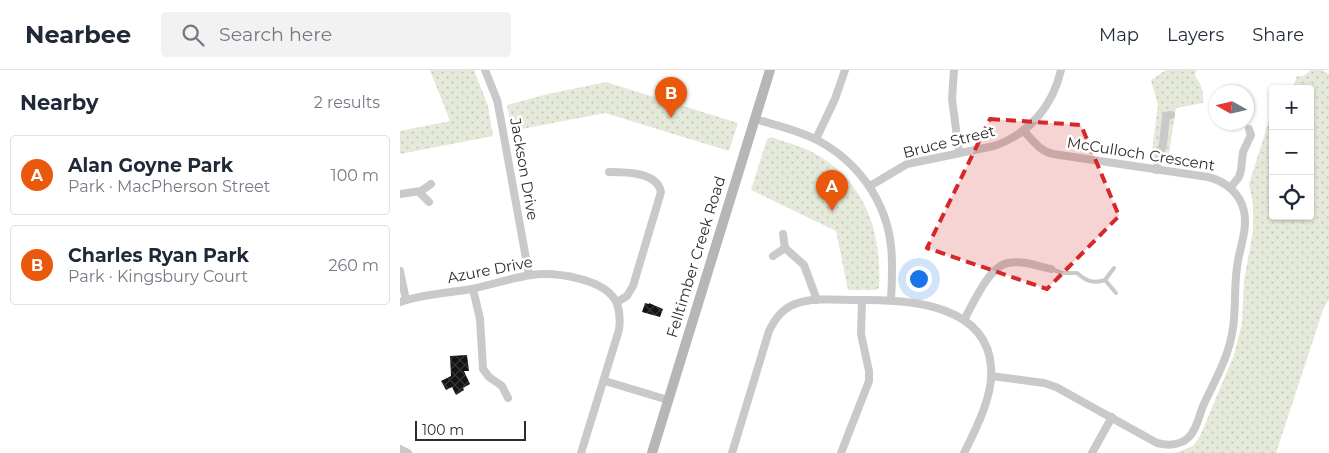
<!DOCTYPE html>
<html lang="en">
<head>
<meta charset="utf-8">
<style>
	body { margin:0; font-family:Montserrat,sans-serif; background:#f2f2f3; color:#1f2937 }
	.controls { position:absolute; right:15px; top:15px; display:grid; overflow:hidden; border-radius:5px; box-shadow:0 1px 4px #0004 }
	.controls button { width:45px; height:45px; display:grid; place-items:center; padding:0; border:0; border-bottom:1px solid #e0e1e3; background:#fff; color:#1f2937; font:25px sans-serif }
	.compass { position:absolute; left:809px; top:15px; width:45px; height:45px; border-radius:50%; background:#fff; box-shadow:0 1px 4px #0004; rotate:278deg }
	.scale { position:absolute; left:15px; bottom:12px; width:111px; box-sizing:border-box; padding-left:5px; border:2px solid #2c2c2c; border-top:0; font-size:14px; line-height:18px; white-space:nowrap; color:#2c2c2c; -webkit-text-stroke:4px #fff; paint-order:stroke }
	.you { position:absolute; left:518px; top:208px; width:18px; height:18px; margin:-12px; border:4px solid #fff; border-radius:50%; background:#1a73e8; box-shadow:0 0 0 8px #1a73e833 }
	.badge { display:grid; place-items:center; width:32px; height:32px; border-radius:50%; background:#ea580c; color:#fff; font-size:16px; font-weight:700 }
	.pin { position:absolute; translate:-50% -41px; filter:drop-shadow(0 1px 2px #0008) }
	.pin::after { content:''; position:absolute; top:26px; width:18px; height:15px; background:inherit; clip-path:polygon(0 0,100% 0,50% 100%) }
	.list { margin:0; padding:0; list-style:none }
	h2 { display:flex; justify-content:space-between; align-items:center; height:65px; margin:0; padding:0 20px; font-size:21px }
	h2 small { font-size:16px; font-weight:400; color:#747a83 }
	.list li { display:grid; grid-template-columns:32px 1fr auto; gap:15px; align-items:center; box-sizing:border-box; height:80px; margin:0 10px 10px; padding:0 10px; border:1px solid #e0e1e3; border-radius:5px }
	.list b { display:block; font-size:19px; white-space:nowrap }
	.list p { margin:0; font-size:16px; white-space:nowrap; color:#747a83 }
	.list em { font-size:16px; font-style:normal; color:#747a83 }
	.icon { flex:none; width:28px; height:28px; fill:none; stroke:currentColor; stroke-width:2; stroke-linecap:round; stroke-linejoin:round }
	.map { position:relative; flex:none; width:929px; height:383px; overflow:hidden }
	header { display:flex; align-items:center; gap:30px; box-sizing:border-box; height:70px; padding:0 25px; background:#fff; border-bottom:1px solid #e0e1e3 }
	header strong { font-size:24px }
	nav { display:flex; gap:28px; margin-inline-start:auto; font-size:18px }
	.search { width:350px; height:45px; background:#f2f2f3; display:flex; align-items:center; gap:12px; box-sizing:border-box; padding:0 18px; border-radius:5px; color:#747a83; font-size:19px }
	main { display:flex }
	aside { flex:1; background:#fff }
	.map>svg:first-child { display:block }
</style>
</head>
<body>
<header>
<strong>Nearbee</strong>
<div class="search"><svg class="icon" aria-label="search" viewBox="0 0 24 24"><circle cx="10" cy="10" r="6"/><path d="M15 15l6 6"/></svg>Search here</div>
<nav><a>Map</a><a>Layers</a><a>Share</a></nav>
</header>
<main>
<aside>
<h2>Nearby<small>2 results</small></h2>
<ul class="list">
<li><span class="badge">A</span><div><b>Alan Goyne Park</b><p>Park · MacPherson Street</p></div><em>100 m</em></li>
<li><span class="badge">B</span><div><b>Charles Ryan Park</b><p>Park · Kingsbury Court</p></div><em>260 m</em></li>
</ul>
</aside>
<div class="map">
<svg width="929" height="383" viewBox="0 0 929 383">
	<defs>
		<pattern id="grass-dots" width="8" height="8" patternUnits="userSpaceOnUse" patternTransform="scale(1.25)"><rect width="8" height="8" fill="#e4e9d9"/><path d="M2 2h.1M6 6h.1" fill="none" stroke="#c4c8ba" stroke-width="1.8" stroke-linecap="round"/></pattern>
		<pattern id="building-cross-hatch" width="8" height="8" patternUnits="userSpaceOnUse" patternTransform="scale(1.25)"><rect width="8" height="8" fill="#131313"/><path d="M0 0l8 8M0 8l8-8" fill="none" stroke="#363636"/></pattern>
	</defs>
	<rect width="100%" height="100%" fill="#fff"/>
	<g fill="url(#grass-dots)">
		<path d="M30,0H74L88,36L93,66L0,84V61L50,51Z"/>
		<path d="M766,0H796L795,6C802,15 804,23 803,33L776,38L768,90L751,88L758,35L751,10Z"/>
		<path d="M911,0H922L929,4V229L923,240L876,383H775L793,376L800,366L834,285L842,253L844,211L853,161V134L849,114L873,38V146H910V19H892L897,6H903Z"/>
		<path d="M206,12L338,53L329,81L205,43L112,61L107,35L148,24Z"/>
		<path d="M371,67C385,72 401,76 414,83C466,112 482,162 479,218L476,220H448L436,161L351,120L367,69Z"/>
	</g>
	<g fill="url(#building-cross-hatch)">
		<path d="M245,233L249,234V233L263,239L260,247L242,242Z"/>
		<path d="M67,285L69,301H64L70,314L63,318L64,320L56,325L52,317L46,320L41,311L51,306L50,286Z"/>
	</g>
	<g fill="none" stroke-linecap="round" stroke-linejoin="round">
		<g stroke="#c9c9c9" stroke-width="4">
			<path d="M714,198L705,210L716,223"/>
			<path d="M651,199L662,203H677C686,211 693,214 705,210"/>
		</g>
		<g stroke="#c9c9c9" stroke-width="8">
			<path d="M85,0L97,30L100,45L129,205"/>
			<path d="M554,0L552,29L559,82"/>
			<path d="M355,49C375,55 398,60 417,70C457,91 486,130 491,176C493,194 492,212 491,230"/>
			<path d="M416,69L435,29L445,0"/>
			<path d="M756,100L763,74L766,46L771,45"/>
			<path d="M209,102C226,102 257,102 261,122L233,216L227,226L217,232"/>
			<path d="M470,116L507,94L594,76C629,64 653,36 661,0"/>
			<path d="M830,118L839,107L841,100L843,82L851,65L849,59"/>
			<path d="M19,122L29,132"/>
			<path d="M0,124L21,121L31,114"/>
			<path d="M385,178L404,195L417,230"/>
			<path d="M373,186L385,178L383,164"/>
			<path d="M0,201L6,230"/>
			<path d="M73,219L80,249L83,299L89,307L102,316L108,328"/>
			<path d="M0,232C22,224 48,223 71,219C91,215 111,208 131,205C154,202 207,208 217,234C220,242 220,252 219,260L181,383"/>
			<path d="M564,250C573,234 589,196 608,193C622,190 637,196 651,199"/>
			<path d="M591,306L644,313L656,317L757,373C769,376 780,376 789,367C797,359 799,346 803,336C815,310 829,287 833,258C836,238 834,218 837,197C839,179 848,160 844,141C840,123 825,111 808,107L653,84C640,81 633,71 624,61"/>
			<path d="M205,311L268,330"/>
			<path d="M0,379L8,383"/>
			<path d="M332,383L369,261C375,249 382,239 395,234C417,226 443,231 467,230C513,230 587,236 591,297C594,324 576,359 564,383"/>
			<path d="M441,383L469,311V301L461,264L462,231"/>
			<path d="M692,383L712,347"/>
		</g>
		<path stroke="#b6b6b6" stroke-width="10" d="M252,383L370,0"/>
	</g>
	<path fill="#d62828" fill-opacity="0.2" stroke="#d62828" stroke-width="4" stroke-dasharray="10 6" stroke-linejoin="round" d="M590,49L681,55L719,146L647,219L527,178Z"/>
	<g text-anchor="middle" stroke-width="5" stroke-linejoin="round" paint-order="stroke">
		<g font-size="15" fill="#2c2c2c" stroke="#fff">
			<text transform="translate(549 72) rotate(-14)" y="5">Bruce Street</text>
			<text transform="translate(741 84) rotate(9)" y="5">McCulloch Crescent</text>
			<text transform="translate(124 99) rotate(80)" y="5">Jackson Drive</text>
			<text transform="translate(296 187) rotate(-73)" y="5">Felltimber Creek Road</text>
			<text transform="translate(90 200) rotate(-11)" y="5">Azure Drive</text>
		</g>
	</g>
</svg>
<div class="controls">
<button>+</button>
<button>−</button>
<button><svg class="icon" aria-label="locate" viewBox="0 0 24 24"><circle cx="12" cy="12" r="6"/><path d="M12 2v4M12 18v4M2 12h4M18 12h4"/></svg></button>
</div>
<svg class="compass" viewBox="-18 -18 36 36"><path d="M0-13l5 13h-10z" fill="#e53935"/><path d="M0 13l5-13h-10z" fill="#747a83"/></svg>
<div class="scale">100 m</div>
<div class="you"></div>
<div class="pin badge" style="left:432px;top:141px">A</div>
<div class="pin badge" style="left:271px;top:48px">B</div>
</div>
</main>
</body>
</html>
